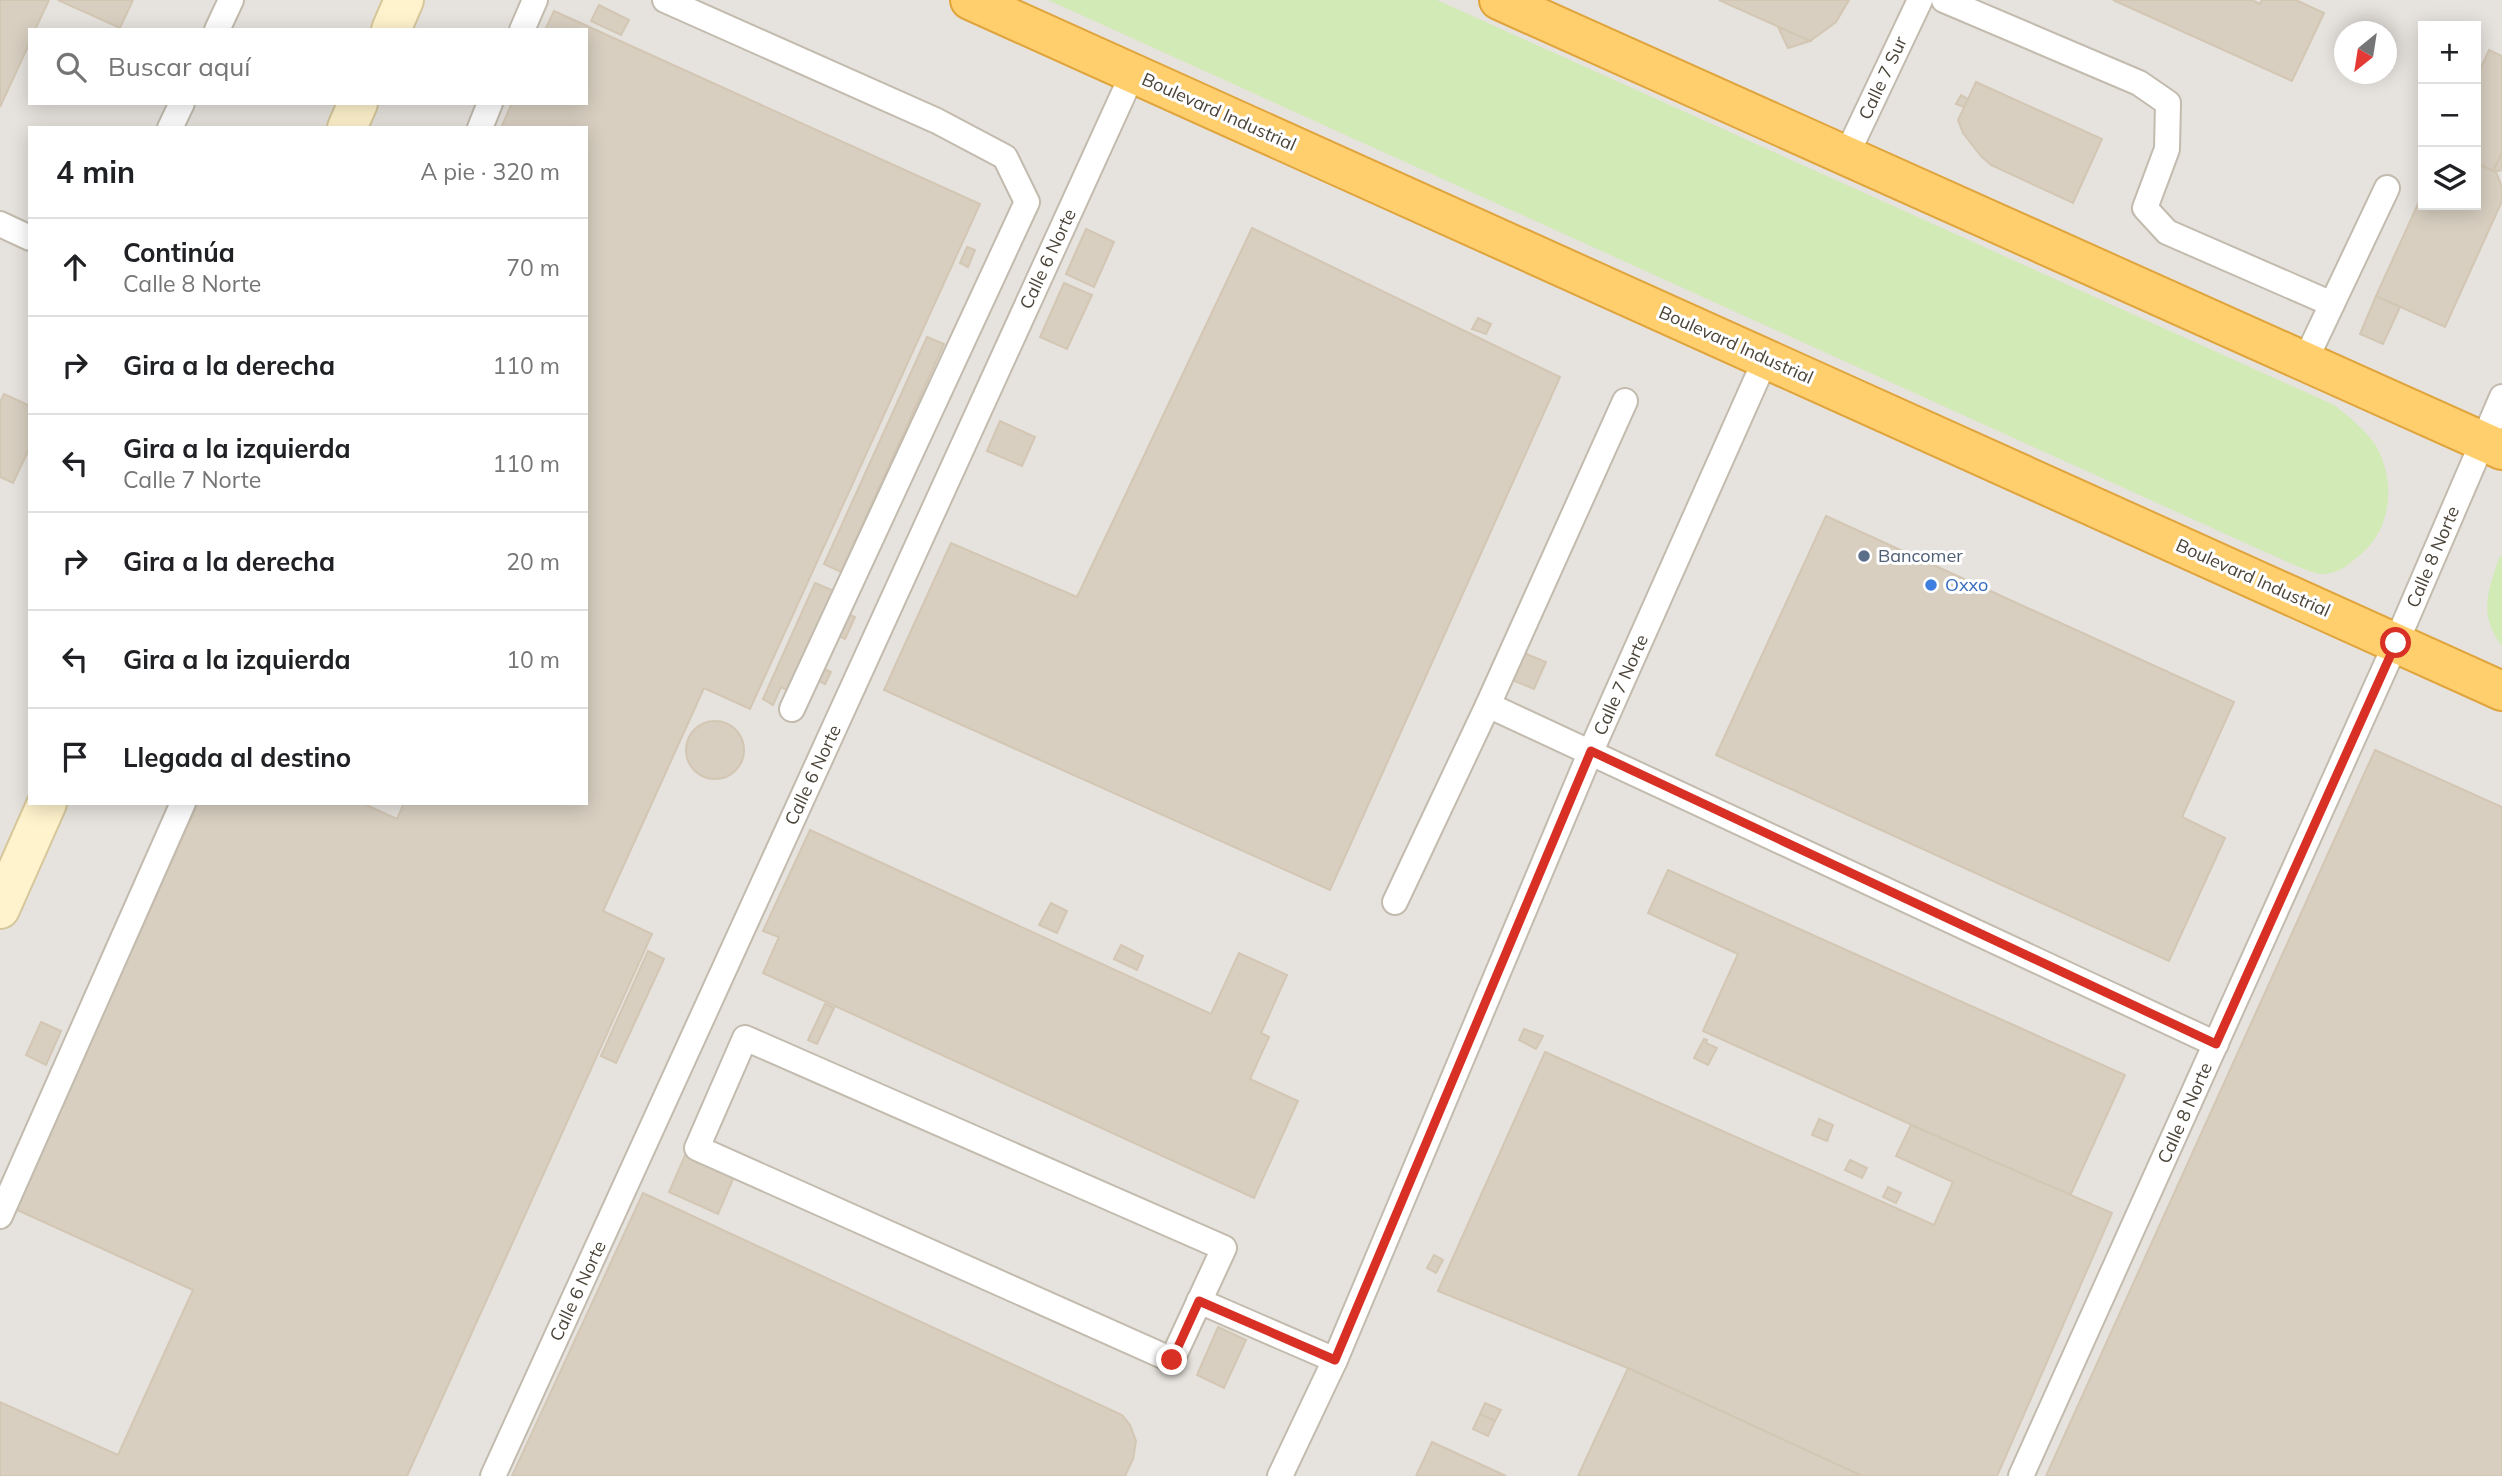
<!DOCTYPE html>
<html lang="es">
<head>
<meta charset="utf-8">
<style>
	body { margin:0; font-family:Mulish,sans-serif; background:#f6f6f6; color:#202124 }
	.controls { position:absolute; right:21px; top:21px; display:grid; overflow:hidden; border-radius:0px; box-shadow:0 4px 18px #0003 }
	.controls button { width:63px; height:63px; display:grid; place-items:center; padding:0; border:0; border-bottom:2px solid #e0e0e0; background:#fff; color:#202124; font:35px sans-serif }
	.compass { position:absolute; left:2334px; top:21px; width:63px; height:63px; border-radius:50%; background:#fff; box-shadow:0 4px 18px #0003; rotate:210deg }
	.stop { position:absolute; width:21px; height:21px; margin:-16px; border:5px solid #d93025; border-radius:50%; background:#fff }
	.stop.end { background:#d93025; border-color:#fff; box-shadow:0 2px 7px #0008 }
	.list { margin:0; padding:0; list-style:none }
	h2 { display:flex; justify-content:space-between; align-items:center; height:91px; margin:0; padding:0 28px; font-size:30px }
	h2 small { font-size:23px; font-weight:400; color:#757577 }
	.list li { display:grid; grid-template-columns:46px 1fr auto; gap:21px; align-items:center; box-sizing:border-box; height:98px; padding:0 28px; border-top:2px solid #e0e0e0 }
	.list b { display:block; font-size:26px; white-space:nowrap }
	.list p { margin:0; font-size:23px; white-space:nowrap; color:#757577 }
	.list em { font-size:23px; font-style:normal; color:#757577 }
	.icon { flex:none; width:38px; height:38px; fill:none; stroke:currentColor; stroke-width:2; stroke-linecap:round; stroke-linejoin:round }
	.map { position:relative; flex:none; width:2502px; height:1476px; overflow:hidden }
	.search { position:absolute; background:#fff; box-shadow:0 4px 18px #0003; left:28px; top:28px; width:560px; height:77px; display:flex; align-items:center; gap:18px; box-sizing:border-box; padding:0 24px; border-radius:0px; color:#757577; font-size:26px }
	.panel { position:absolute; background:#fff; box-shadow:0 4px 18px #0003; left:28px; top:126px; width:560px; height:679px; border-radius:0px }
	.map>svg:first-child { display:block }
</style>
</head>
<body>
<div class="map">
<svg width="2502" height="1476" viewBox="0 0 2502 1476">
	<rect width="100%" height="100%" fill="#f6f3ec"/>
	<path fill="#e6e2dd" fill-rule="evenodd" d="M0,0H2502V1476H0ZM2423,26H2476V205H2423ZM30,30H586V103H30ZM2344,32H2386V74H2344ZM30,128H586V803H30Z"/>
	<g fill="#d2eab5">
		<path d="M1048,0H1437L2334,405C2348,416 2366,430 2376,446C2396,482 2392,528 2361,554C2349,564 2339,574 2323,574C2313,575 2276,556 2263,551Z"/>
		<path d="M2502,555V646C2478,615 2488,591 2499,558Z"/>
	</g>
	<g fill="#d8cfc1" stroke="#d3c7b4" stroke-width="2">
		<path d="M0,0H49L35,30H30V42L0,107Z"/>
		<path d="M58,0H133L120,28Z"/>
		<path d="M1719,0H1849L1836,22L1810,41Z"/>
		<path d="M2113,0H2252L2260,4L2262,0H2296L2324,13L2292,81Z"/>
		<path d="M599,5L629,20L621,35L591,21Z"/>
		<path d="M554,11L980,204L750,709L704,688L603,911L652,934L407,1476H0V1402L118,1455L193,1290L15,1209L198,803H362L397,819L404,803H586V128H501L512,103H586V30H545Z"/>
		<path d="M1778,27L1810,41L1788,48Z"/>
		<path d="M2489,50L2502,56V153L2493,171L2476,163V78Z"/>
		<path d="M1976,82L2102,139L2073,203L1991,165L1981,156L1963,133L1958,120Z"/>
		<path d="M1961,95L1968,99L1964,107L1956,104Z"/>
		<path d="M2502,153V170L2493,172V171Z"/>
		<path d="M2476,163L2496,172L2502,187V201L2445,327L2376,296L2423,193V205H2476Z"/>
		<path d="M1252,228L1560,377L1330,890L884,690L951,543L1077,597Z"/>
		<path d="M1086,229L1114,242L1094,287L1066,274Z"/>
		<path d="M967,247L975,250L968,267L960,263Z"/>
		<path d="M1064,283L1092,295L1067,349L1040,337Z"/>
		<path d="M2376,296L2400,307L2383,344L2360,334Z"/>
		<path d="M1478,318L1491,324L1486,334L1472,329Z"/>
		<path d="M927,337L944,344L841,572L824,564Z"/>
		<path d="M4,394L30,406V447L13,483L0,477V402Z"/>
		<path d="M1000,421L1035,437L1022,466L987,451Z"/>
		<path d="M1826,516L2234,702L2182,817L2225,838L2169,961L1716,755Z"/>
		<path d="M815,583L834,591L789,691L781,687L773,705L763,699Z"/>
		<path d="M845,613L855,617L845,639L836,634Z"/>
		<path d="M1524,653L1546,662L1534,689L1512,680Z"/>
		<path d="M822,668L831,672L825,684L816,679Z"/>
		<circle cx="715" cy="750" r="29"/>
		<path d="M2375,750L2502,807V1476H2046Z"/>
		<path d="M810,830L1211,1014L1239,953L1287,975L1261,1033L1269,1037L1250,1079L1298,1101L1254,1198L763,973L779,937L763,931Z"/>
		<path d="M1668,870L2125,1075L2070,1196L1703,1031L1738,954L1648,913Z"/>
		<path d="M1051,903L1067,911L1057,933L1039,925Z"/>
		<path d="M1121,945L1143,956L1137,970L1114,959Z"/>
		<path d="M648,951L664,959L616,1063L601,1056Z"/>
		<path d="M825,1004L834,1008L817,1044L808,1040Z"/>
		<path d="M41,1022L61,1031L46,1065L26,1055Z"/>
		<path d="M1524,1029L1543,1036L1536,1049L1519,1040Z"/>
		<path d="M1704,1039L1707,1040L1706,1043L1717,1048L1708,1065L1694,1058Z"/>
		<path d="M1545,1052L1934,1225L1953,1182L1896,1156L1911,1125L2112,1213L1997,1476H1862L1628,1368L1438,1291Z"/>
		<path d="M1819,1119L1833,1125L1827,1141L1812,1135Z"/>
		<path d="M687,1151L736,1172L718,1214L669,1192Z"/>
		<path d="M1850,1160L1867,1168L1862,1178L1845,1170Z"/>
		<path d="M1888,1187L1901,1193L1896,1203L1883,1197Z"/>
		<path d="M643,1193L1122,1415L1130,1425L1136,1441L1133,1459L1125,1476H512Z"/>
		<path d="M1434,1255L1443,1260L1436,1273L1427,1268Z"/>
		<path d="M1218,1327L1246,1340L1224,1388L1197,1375Z"/>
		<path d="M1628,1368L1862,1476H1578Z"/>
		<path d="M1485,1403L1501,1410L1495,1421L1480,1414Z"/>
		<path d="M1480,1414L1495,1421L1488,1436L1473,1429Z"/>
		<path d="M1432,1442L1506,1476H1416Z"/>
	</g>
	<g fill="none" stroke-linecap="round" stroke-linejoin="round">
		<defs>
			<g id="lane">
				<path d="M665,0L937,121L1005,157L1027,202L792,709"/>
				<path d="M1944,0L2139,83L2168,103L2167,149L2145,208L2167,232L2332,304"/>
				<path d="M217,30L231,0"/>
				<path d="M522,30L535,0"/>
				<path d="M170,128L182,103"/>
				<path d="M480,128L490,103"/>
				<path d="M1846,156L1920,0"/>
				<path d="M0,224L30,238"/>
				<path d="M2305,361L2387,188"/>
				<path d="M1488,705L2216,1044"/>
				<path d="M1395,902L1488,705L1625,401"/>
				<path d="M745,1038L1224,1248L1172,1360L697,1148Z"/>
				<path d="M0,1216L183,803"/>
				<path d="M1199,1301L1335,1360"/>
				<path d="M493,1476L1133,73"/>
				<path d="M1280,1476L1335,1360L1591,751L1766,358"/>
				<path d="M2021,1476L2396,643L2502,397"/>
			</g>
			<g id="secondary">
				<path d="M391,30L404,0"/>
				<path d="M347,128L358,103"/>
				<path d="M0,909L47,803"/>
			</g>
			<g id="highway">
				<path d="M970,0L2502,691"/>
				<path d="M1499,0L2502,450"/>
			</g>
		</defs>
		<use href="#lane" stroke="#c2bbae" stroke-width="28"/>
		<use href="#secondary" stroke="#d6c79b" stroke-width="42"/>
		<use href="#highway" stroke="#e0a43c" stroke-width="42"/>
		<use href="#lane" stroke="#fff" stroke-width="24"/>
		<use href="#secondary" stroke="#fff3cd" stroke-width="38"/>
		<use href="#highway" stroke="#ffcf6e" stroke-width="38"/>
	</g>
	<g fill="none" stroke-linecap="round" stroke-linejoin="round">
		<path stroke="#d93025" stroke-width="9" d="M1172,1360L1199,1301L1335,1360L1591,751L2216,1044L2396,643"/>
	</g>
	<circle fill="#5c6f8a" stroke="#fff" stroke-width="2.5" cx="1864" cy="556" r="7"/>
	<circle fill="#3f7fe0" stroke="#fff" stroke-width="2.5" cx="1931" cy="585" r="7"/>
	<g text-anchor="middle" stroke-width="6" stroke-linejoin="round" paint-order="stroke">
		<g font-size="18" fill="#4b4439" stroke="#fff">
			<text transform="translate(1883 78) rotate(-65)" y="6">Calle 7 Sur</text>
			<text transform="translate(1219 112) rotate(24)" y="6">Boulevard Industrial</text>
			<text transform="translate(1048 259) rotate(-65)" y="6">Calle 6 Norte</text>
			<text transform="translate(1736 345) rotate(24)" y="6">Boulevard Industrial</text>
			<text transform="translate(2433 557) rotate(-67)" y="6">Calle 8 Norte</text>
			<text transform="translate(2253 578) rotate(24)" y="6">Boulevard Industrial</text>
			<text transform="translate(1621 685) rotate(-66)" y="6">Calle 7 Norte</text>
			<text transform="translate(813 775) rotate(-65)" y="6">Calle 6 Norte</text>
			<text transform="translate(2185 1113) rotate(-66)" y="6">Calle 8 Norte</text>
			<text transform="translate(578 1291) rotate(-65)" y="6">Calle 6 Norte</text>
		</g>
		<g font-size="18" fill="#4e5e75" stroke="#fff" text-anchor="start">
			<text x="1878" y="562">Bancomer</text>
		</g>
		<g font-size="18" fill="#366cbe" stroke="#fff" text-anchor="start">
			<text x="1945" y="591">Oxxo</text>
		</g>
	</g>
</svg>
<div class="controls">
<button>+</button>
<button>−</button>
<button><svg class="icon" aria-label="layers" viewBox="0 0 24 24"><path d="M12 4l9 5-9 5-9-5zM3 14l9 5 9-5"/></svg></button>
</div>
<svg class="compass" viewBox="-18 -18 36 36"><path d="M0-13l5 13h-10z" fill="#e53935"/><path d="M0 13l5-13h-10z" fill="#757577"/></svg>
<div class="stop" style="left:2396px;top:643px"></div>
<div class="stop end" style="left:1172px;top:1360px"></div>
<div class="search"><svg class="icon" aria-label="search" viewBox="0 0 24 24"><circle cx="10" cy="10" r="6"/><path d="M15 15l6 6"/></svg>Buscar aquí</div>
<section class="panel">
<h2>4 min<small>A pie · 320 m</small></h2>
<ul class="list">
<li><svg class="icon" aria-label="ahead" viewBox="0 0 24 24"><path d="M12 20V5M6 11l6-6 6 6"/></svg><div><b>Continúa</b><p>Calle 8 Norte</p></div><em>70 m</em></li>
<li><svg class="icon" aria-label="right" viewBox="0 0 24 24"><path d="M7 20v-9h11M14 6l5 5-5 5"/></svg><div><b>Gira a la derecha</b></div><em>110 m</em></li>
<li><svg class="icon" aria-label="left" viewBox="0 0 24 24"><path d="M17 20v-9H6M10 6l-5 5 5 5"/></svg><div><b>Gira a la izquierda</b><p>Calle 7 Norte</p></div><em>110 m</em></li>
<li><svg class="icon" aria-label="right" viewBox="0 0 24 24"><path d="M7 20v-9h11M14 6l5 5-5 5"/></svg><div><b>Gira a la derecha</b></div><em>20 m</em></li>
<li><svg class="icon" aria-label="left" viewBox="0 0 24 24"><path d="M17 20v-9H6M10 6l-5 5 5 5"/></svg><div><b>Gira a la izquierda</b></div><em>10 m</em></li>
<li><svg class="icon" aria-label="arrive" viewBox="0 0 24 24"><path d="M6 21V4h12l-3 4 3 4H6"/></svg><div><b>Llegada al destino</b></div></li>
</ul>
</section>
</div>
</body>
</html>
